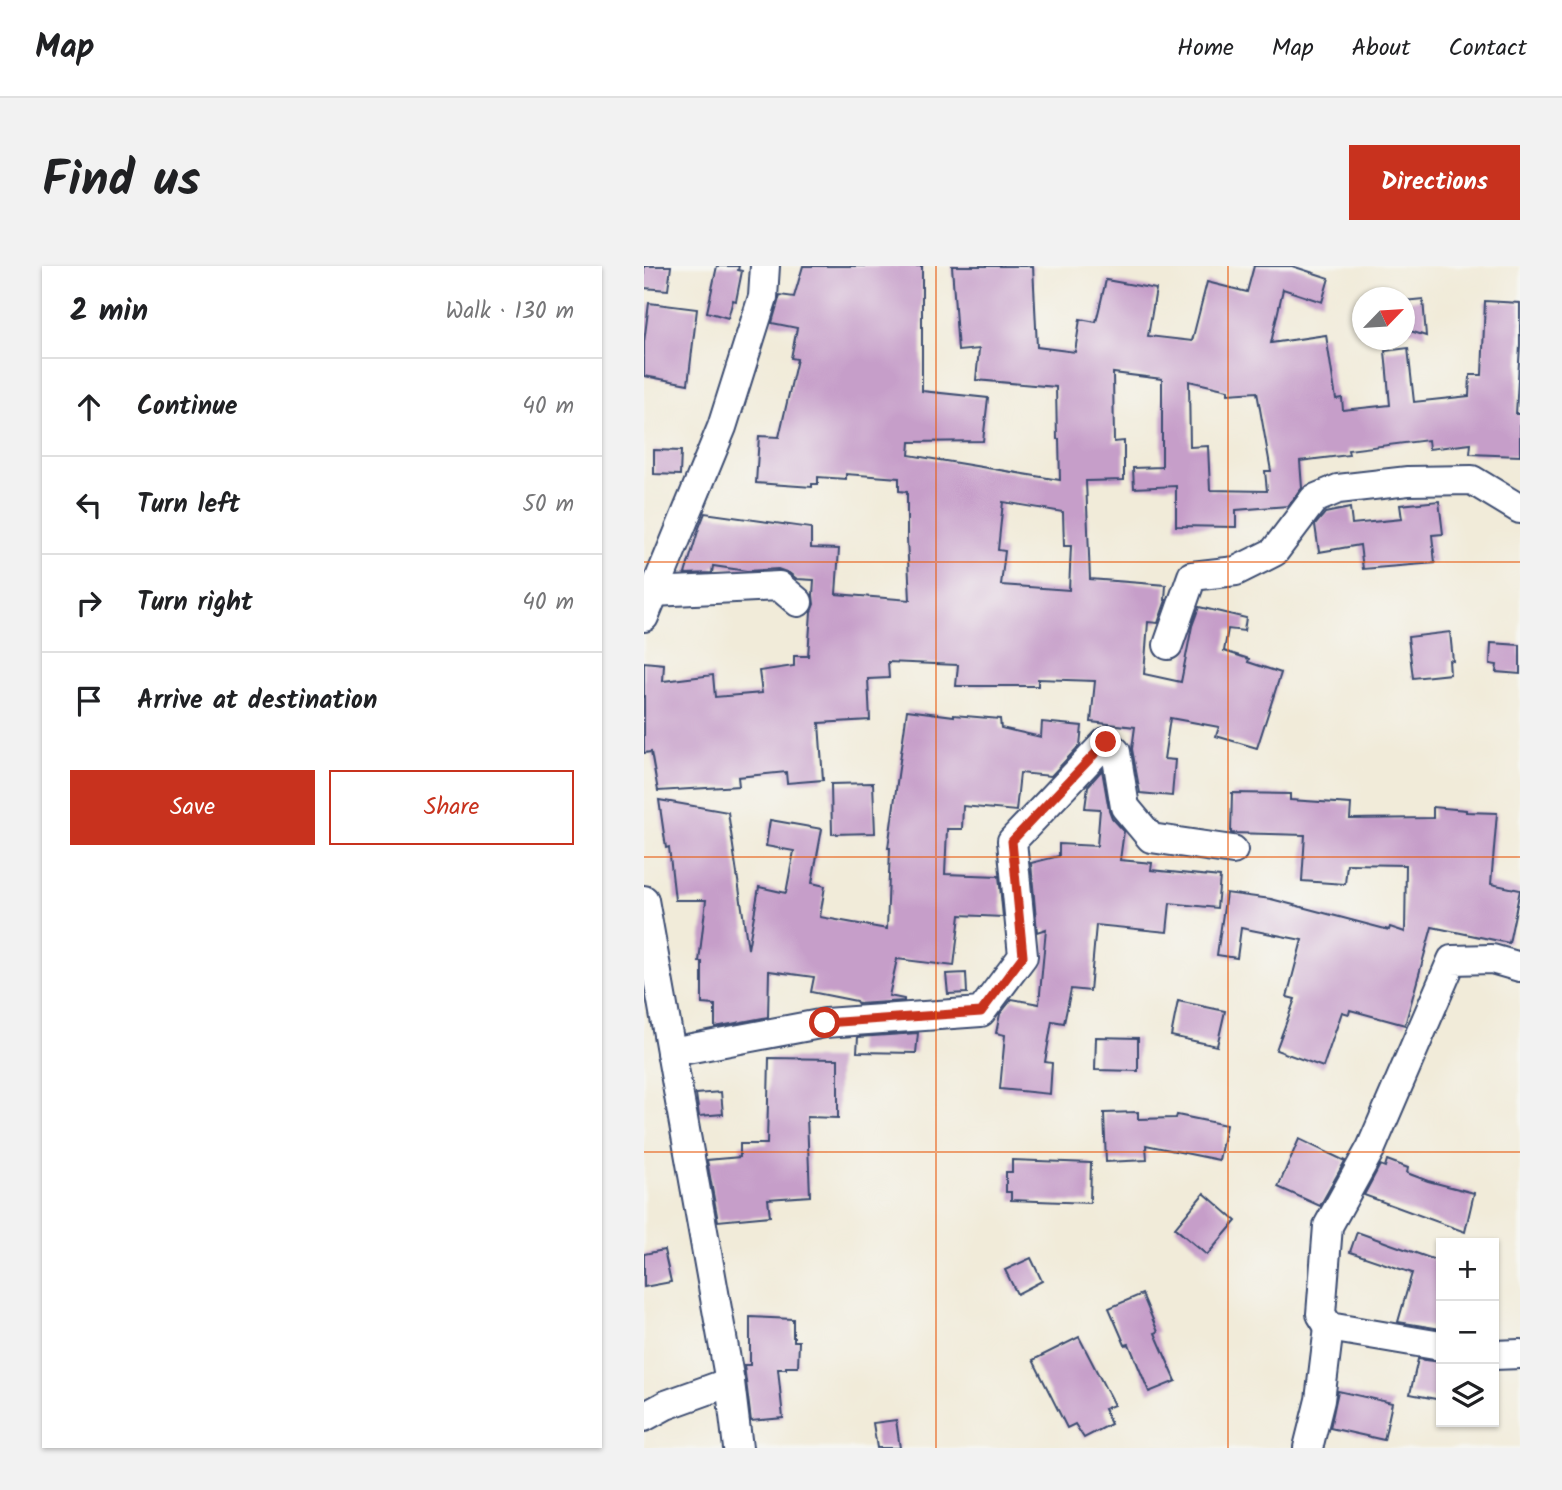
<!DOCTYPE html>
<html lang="en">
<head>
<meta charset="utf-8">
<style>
	body { margin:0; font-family:Kalam,sans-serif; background:#f2f2f2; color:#202124 }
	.controls { position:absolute; right:21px; bottom:21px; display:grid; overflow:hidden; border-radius:0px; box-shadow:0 2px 5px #0004 }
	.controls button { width:63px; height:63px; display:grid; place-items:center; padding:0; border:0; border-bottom:2px solid #e0e0e0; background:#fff; color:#202124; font:35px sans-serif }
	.compass { position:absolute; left:708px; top:21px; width:63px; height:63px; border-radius:50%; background:#fff; box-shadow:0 2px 5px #0004; rotate:65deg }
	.stop { position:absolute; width:21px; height:21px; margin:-16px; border:5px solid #c8321e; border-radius:50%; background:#fff }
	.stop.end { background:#c8321e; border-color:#fff; box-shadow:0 2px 7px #0008 }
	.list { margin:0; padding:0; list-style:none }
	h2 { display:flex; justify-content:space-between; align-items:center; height:91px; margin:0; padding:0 28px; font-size:30px }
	h2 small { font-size:23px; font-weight:400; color:#757577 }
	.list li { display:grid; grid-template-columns:46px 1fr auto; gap:21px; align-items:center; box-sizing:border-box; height:98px; padding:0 28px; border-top:2px solid #e0e0e0 }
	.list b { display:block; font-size:26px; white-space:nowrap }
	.list em { font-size:23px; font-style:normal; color:#757577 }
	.actions { display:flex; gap:14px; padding:21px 28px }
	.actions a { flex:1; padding:16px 0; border:2px solid #c8321e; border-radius:0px; text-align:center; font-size:24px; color:#c8321e }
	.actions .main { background:#c8321e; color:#fff }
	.icon { flex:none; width:38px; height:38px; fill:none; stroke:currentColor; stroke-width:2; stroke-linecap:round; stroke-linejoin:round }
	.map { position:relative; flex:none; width:876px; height:1182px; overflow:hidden; border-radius:0px }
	header { display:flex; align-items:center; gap:42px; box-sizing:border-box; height:98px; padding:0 35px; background:#fff; border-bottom:2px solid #e0e0e0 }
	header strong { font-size:33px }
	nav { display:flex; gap:38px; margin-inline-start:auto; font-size:24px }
	.intro { display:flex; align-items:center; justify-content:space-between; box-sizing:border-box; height:168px; padding:0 42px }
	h1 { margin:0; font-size:49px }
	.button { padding:18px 32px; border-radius:0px; background:#c8321e; color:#fff; font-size:24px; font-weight:700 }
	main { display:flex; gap:42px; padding:0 42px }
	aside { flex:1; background:#fff; border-radius:0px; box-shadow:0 2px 5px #0004 }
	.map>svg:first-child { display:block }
</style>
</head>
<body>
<header>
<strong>Map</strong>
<nav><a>Home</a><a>Map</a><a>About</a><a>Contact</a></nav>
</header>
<div class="intro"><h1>Find us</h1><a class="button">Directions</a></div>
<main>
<aside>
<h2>2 min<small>Walk · 130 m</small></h2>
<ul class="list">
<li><svg class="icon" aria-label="ahead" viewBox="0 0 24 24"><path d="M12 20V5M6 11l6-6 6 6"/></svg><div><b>Continue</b></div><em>40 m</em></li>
<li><svg class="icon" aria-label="left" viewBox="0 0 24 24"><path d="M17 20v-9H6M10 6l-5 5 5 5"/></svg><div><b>Turn left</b></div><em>50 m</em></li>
<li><svg class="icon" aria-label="right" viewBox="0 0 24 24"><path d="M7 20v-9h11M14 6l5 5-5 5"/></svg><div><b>Turn right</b></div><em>40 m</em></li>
<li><svg class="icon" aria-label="arrive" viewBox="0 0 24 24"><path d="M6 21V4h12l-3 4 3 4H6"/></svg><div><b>Arrive at destination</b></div></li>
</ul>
<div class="actions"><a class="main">Save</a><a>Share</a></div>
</aside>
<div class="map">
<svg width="876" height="1182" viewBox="0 0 876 1182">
	<rect width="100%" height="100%" fill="#f6f6f2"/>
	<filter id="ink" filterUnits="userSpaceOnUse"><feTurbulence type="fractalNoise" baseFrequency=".0143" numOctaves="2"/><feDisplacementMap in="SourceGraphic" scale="14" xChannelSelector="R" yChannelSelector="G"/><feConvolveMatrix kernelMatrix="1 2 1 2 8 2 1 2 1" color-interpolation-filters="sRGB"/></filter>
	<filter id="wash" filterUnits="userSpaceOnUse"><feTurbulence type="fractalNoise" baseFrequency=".00686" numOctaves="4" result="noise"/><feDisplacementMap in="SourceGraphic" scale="28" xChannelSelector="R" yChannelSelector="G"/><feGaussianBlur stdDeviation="1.57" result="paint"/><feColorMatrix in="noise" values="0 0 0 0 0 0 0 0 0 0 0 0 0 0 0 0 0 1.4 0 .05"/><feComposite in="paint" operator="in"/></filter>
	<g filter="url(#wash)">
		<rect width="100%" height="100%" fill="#f1ebd9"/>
		<g id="blocks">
			<g fill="#c69ec9" fill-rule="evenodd">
				<path d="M0,0H27L24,24L0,22Z"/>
				<path d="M73,0H95L94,4L98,5L92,35L89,34L84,52L63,46Z"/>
				<path d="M159,0H278V125L344,132L339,175L266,176L265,189L416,214L415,173H413L412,121L332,114L335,83L314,85L308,0H389L393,81L431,86L436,53L452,56L462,14L512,23L504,70L548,75L563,16L603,26L610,0H648L685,12L678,36L639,23L627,77L682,69L692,133L698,132L699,144L746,139L741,85L764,82L770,136L825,130L826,109H838L841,35L876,37V79L872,148H876V190L826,188L827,178L785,183L784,174L704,184L705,189L656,195L658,222L644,240L592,244V261L532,260V220L490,222L489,202L518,201V113L469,107L470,176L480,175V214L442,215L446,313L522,319L521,334H522L514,357L504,356L500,408L537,416L548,360L555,341L602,352L600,365L584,363L580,385L605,393L604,396L637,407L613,482L572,470L575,461L526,452L520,493L531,494L528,530L496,527L488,483L491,461L447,456L451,415L394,413V420H312L314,399L244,396L245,412L224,413L226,454L175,457L179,514L143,517L142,506L94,511L95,520L14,525L7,486L0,487V396L20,398L19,415L69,409L71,431L118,427L115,405L150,400V390H164L167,346L170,338L169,329L170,314L153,313L145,307L134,303L103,305L69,300L68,307L41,308L55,262L61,247L167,262V282L195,283L192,328L266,334L263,272V226L255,225V212L202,208V213L174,211V218H168V221L112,217L115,170L135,171L153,93L147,92L153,62L128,57L136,29L150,31ZM545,115L584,124V128L613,126L627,205H621L623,225L566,224L564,180L546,181ZM359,236L419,246L420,280H427L425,324L357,319L361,285L354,284Z"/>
				<path d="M779,33L782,70L760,63V35Z"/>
				<path d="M5,37L53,43L44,118L0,110V76Z"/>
				<path d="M10,184L37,185L36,209L10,208Z"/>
				<path d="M795,235L799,268L788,269L791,297L719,303L716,279L675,286L671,259L681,247L706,242L708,258L758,253L756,239Z"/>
				<path d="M806,366L809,395L805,394L806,408L769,412L764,371Z"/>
				<path d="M847,377L876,379V408L852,406L853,399L846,398Z"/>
				<path d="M263,444L310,450V449L356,453L357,462L397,471L398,456L438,460L436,479L407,510L376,507L372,545L319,540L318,563H303L301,608L355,610L359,651L316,649L310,700L253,693L245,730L260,733V735L214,738L212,735L167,726L170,711L125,705L124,751L71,761V739L58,738V696H55L62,634H31L25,581L22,582L15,534L84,546L104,683L115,621L142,627L150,585L122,580L126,554L178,563L168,617L181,620L176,651L243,663L246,582H244Z"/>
				<path d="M458,504L465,544L468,552L480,565L476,594L508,597L507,604L576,611L573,642L526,637L523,666L452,659L446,725L427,723L420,757L408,755L401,796L408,797L406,828L356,823L361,769L352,767L356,748L368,733L395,738L402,663L393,666L387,597L415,590V578L453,580L456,543L441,542L444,520Z"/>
				<path d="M229,517L231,567L188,568L187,518Z"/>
				<path d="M588,527L646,528V534L707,538L706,553L789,552V541L822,544V546L853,547L847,618L876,624L865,677L788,661L761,759L706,744L705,748L698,746L679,801L632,784L651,733L643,731L658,674L597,662L593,692L573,689L582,627L627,633L745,664L746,661L761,666L762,599L703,598L701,618L658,615L661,569L587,567Z"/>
				<path d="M322,707L323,727L304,728L302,708Z"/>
				<path d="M534,735L581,745L573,780L527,770Z"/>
				<path d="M274,767L272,787L213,786L214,771Z"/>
				<path d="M452,771L494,772V805L451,804Z"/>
				<path d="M125,792L194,793V852L163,851L166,930L124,933L126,950L74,955L63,894L96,891V878H123Z"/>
				<path d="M77,826L79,848L55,850L52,828Z"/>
				<path d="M494,846V853L532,852L533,849L582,859L575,894L502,879L503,894L462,896L460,847Z"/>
				<path d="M655,873L701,895L676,940L634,921Z"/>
				<path d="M368,894L447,897L446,937L367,934V926H362V906H368Z"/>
				<path d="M743,894L764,902L763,907L784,915L830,927L821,966L720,929L736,899L741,901Z"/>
				<path d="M560,927L592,955L563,989L531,962Z"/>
				<path d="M713,966L797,996V1063L754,1056L768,1007L706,986Z"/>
				<path d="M20,984L27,1016L0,1021V988Z"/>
				<path d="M387,992L398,1015L373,1028L361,1004Z"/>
				<path d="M498,1028L514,1066L511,1067L532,1115L505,1126L485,1078L481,1079L465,1042Z"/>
				<path d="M106,1051L149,1053V1071H150V1075H155L154,1101H142V1103H134L139,1152L107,1155L100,1099H106Z"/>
				<path d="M435,1071L470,1139L460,1143L467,1158L440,1172L431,1158L423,1162L389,1094Z"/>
				<path d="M774,1093L797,1096V1134L766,1128Z"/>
				<path d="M694,1125L748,1137L740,1174L686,1162Z"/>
				<path d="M252,1154L256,1182H233L229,1157Z"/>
			</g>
		</g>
	</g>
	<g filter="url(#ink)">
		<use href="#blocks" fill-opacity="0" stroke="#3b4b70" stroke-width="2"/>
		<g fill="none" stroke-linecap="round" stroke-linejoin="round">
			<defs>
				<g id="minor">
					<path d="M9,326L135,320L154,336"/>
					<path d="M0,351L78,161L119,31L121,0"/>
					<path d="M524,379L548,310L592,305L630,286L670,233L694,223L764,215L828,214L876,243"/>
					<path d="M0,634L86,1116L94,1182"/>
					<path d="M27,786L181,757L337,746L379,690L368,575L462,476L472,486L481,541L507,572L589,584"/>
					<path d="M797,1080L685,1061L677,1048L684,960L727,882L808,694L848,693L876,701"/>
					<path d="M850,1089L876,1088"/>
					<path d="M0,1151L22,1139L86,1116"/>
					<path d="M664,1182L676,1134L685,1061"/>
				</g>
			</defs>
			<use href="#minor" stroke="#3b4b70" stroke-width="32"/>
			<use href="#minor" stroke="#fff" stroke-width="28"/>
		</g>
	</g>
	<g fill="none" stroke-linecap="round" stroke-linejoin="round" filter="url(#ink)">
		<path stroke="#c8321e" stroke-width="9" d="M181,757L337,746L379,690L368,575L462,476"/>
	</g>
	<path fill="none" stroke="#e8590c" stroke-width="2" stroke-opacity="0.55" d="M292,0V1182M584,0V1182M0,296H876M0,591H876M0,886H876"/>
</svg>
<div class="controls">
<button>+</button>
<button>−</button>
<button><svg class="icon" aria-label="layers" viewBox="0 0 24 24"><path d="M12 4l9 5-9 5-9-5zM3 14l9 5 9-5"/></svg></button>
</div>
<svg class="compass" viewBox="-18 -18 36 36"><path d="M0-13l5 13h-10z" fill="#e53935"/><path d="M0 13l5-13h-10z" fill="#757577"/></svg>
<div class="stop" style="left:181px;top:757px"></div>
<div class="stop end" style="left:462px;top:476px"></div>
</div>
</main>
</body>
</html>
